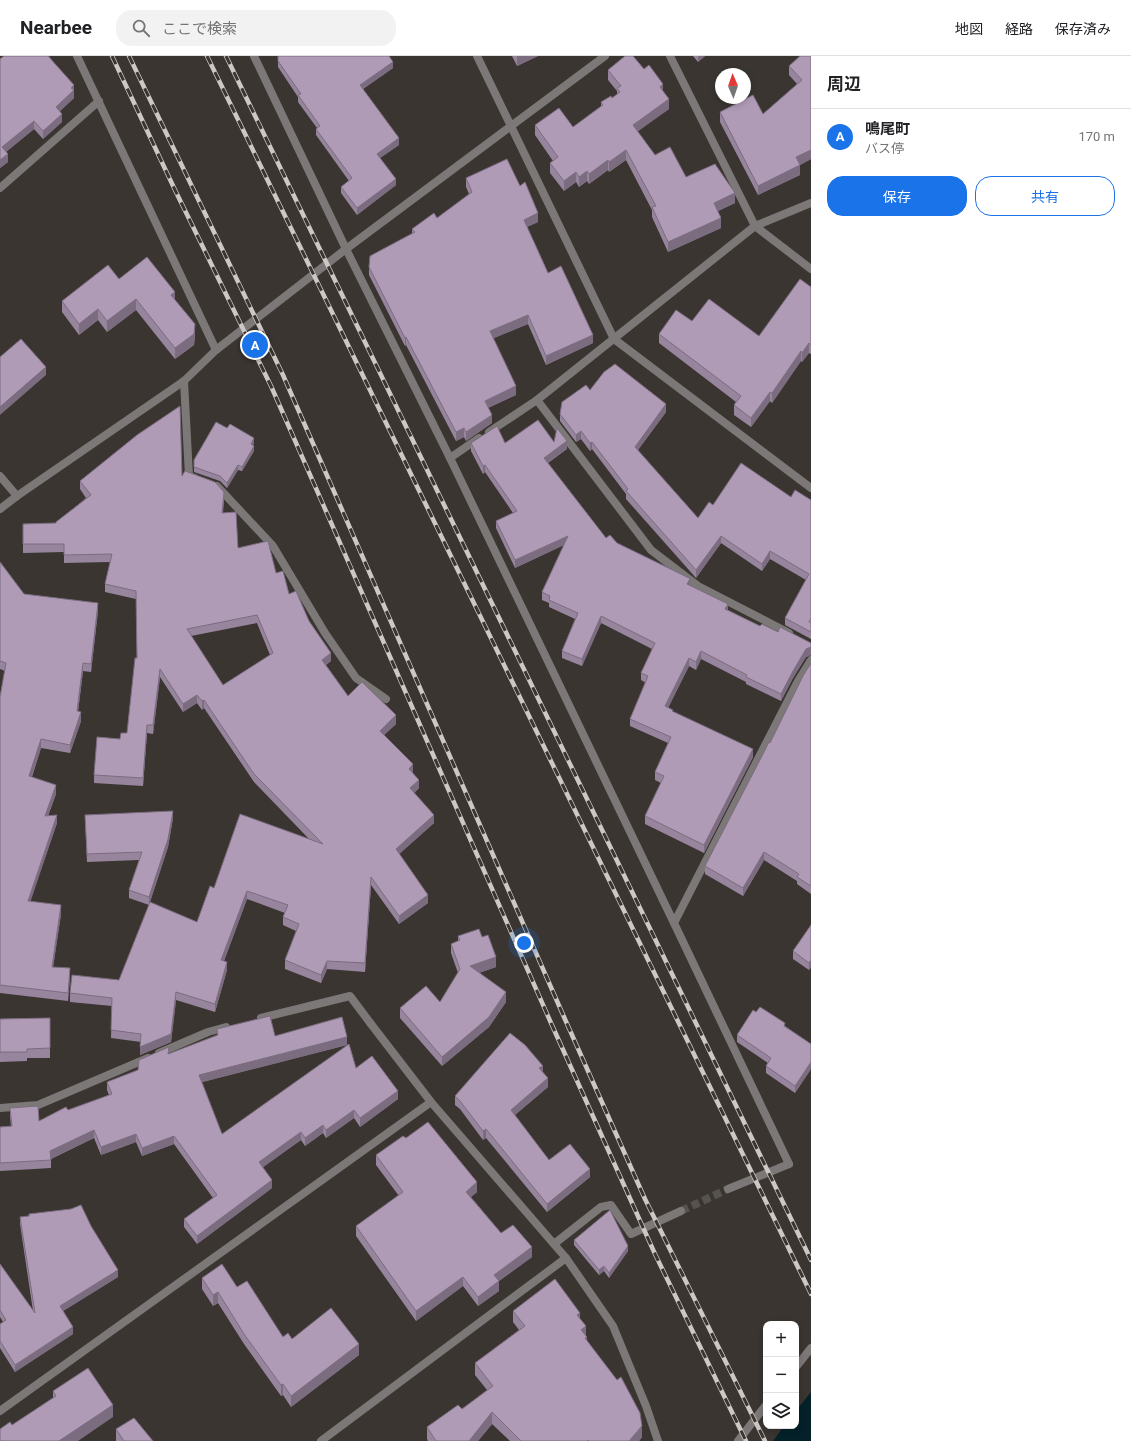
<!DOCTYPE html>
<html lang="ja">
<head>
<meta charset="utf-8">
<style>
	body { margin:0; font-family:Roboto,"Noto Sans JP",sans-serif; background:#f2f2f2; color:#202124 }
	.controls { position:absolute; right:12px; bottom:12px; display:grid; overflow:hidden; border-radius:8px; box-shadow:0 2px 6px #0003 }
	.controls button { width:36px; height:36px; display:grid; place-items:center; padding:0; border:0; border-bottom:1px solid #e0e0e0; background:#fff; color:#202124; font:20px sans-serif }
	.compass { position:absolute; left:715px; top:12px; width:36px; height:36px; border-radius:50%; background:#fff; box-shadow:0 2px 6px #0003; rotate:358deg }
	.you { position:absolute; left:524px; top:887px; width:14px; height:14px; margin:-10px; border:3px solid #fff; border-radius:50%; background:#1a73e8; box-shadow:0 0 0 6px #1a73e833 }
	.badge { display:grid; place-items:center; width:26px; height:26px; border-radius:50%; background:#1a73e8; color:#fff; font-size:13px; font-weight:700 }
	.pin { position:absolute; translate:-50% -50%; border:2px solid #fff; box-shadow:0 1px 4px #0006 }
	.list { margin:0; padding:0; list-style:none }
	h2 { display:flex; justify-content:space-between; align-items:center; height:52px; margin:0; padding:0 16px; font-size:17px }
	h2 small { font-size:13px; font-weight:400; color:#757577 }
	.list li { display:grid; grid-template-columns:26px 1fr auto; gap:12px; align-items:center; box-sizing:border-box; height:56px; padding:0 16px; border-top:1px solid #e0e0e0 }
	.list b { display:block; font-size:15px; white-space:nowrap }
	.list p { margin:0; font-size:13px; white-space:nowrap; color:#757577 }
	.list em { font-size:13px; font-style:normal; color:#757577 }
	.actions { display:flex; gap:8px; padding:12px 16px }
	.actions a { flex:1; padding:9px 0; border:1px solid #1a73e8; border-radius:16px; text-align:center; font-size:14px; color:#1a73e8 }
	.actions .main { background:#1a73e8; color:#fff }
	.icon { flex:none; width:22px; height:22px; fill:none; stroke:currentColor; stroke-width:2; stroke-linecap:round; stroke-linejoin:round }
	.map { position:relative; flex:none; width:811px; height:1385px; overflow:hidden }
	header { display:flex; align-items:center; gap:24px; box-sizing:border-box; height:56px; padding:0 20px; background:#fff; border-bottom:1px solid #e0e0e0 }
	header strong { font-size:19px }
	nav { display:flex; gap:22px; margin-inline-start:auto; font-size:14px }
	.search { width:280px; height:36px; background:#f2f2f2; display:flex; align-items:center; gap:10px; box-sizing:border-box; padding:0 14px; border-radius:16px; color:#757577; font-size:15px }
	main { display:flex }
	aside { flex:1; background:#fff }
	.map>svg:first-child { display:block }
</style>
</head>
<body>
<header>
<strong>Nearbee</strong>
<div class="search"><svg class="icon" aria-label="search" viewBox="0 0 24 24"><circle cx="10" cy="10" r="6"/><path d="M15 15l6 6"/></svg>ここで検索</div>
<nav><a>地図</a><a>経路</a><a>保存済み</a></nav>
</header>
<main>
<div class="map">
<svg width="811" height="1385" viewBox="0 0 811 1385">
	<rect width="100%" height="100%" fill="#3a3530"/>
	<path fill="#042129" d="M811,1336V1385H773L784,1370H796V1355Z"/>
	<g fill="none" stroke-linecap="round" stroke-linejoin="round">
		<path stroke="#56524d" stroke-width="8" stroke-dasharray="8 4" stroke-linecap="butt" d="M681,1155L728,1133"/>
		<g stroke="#7c7877" stroke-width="8">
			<path d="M184,325L189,420L195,422"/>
			<path d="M537,344L651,494L698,530L789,577"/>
			<path d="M217,430L273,490L325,577L356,622L386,643"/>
			<path d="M261,962L350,940L371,968"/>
			<path d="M159,997L208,976L226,971"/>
			<path d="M0,1052L38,1049L148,1002"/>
			<path d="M789,1108L674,867L798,625L811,604"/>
		</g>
		<g stroke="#7c7877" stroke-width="8">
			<path d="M77,0L216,294"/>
			<path d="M254,0L346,193L450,402L674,867"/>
			<path d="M477,0L614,283L811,432"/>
			<path d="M670,0L755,170L811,213"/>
			<path d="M0,132L99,45"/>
			<path d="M489,376L537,344L755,170L811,147"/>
			<path d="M450,402L479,382"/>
			<path d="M0,420L17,440"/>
			<path d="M371,968L431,1046L566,1202L613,1270L646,1350L658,1385"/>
			<path d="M728,1133L789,1108"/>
			<path d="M554,1188L601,1151L611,1149L631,1178L681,1155"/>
			<path d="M796,1311L811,1292"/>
			<path d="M0,1355L431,1046"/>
			<path d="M321,1385L566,1202"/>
			<path d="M738,1385L766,1349"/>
		</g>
		<path stroke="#7c7877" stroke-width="8" d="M0,453L17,440L184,325L216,294L346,193L605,0"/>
		<defs>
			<g id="rail">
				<path d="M112,0L175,134L271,330L551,967L655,1198L746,1385"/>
				<path d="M129,0L283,319L564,961L645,1143L765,1385"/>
				<path d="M207,0L811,1238"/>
				<path d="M226,0L811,1204"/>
			</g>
		</defs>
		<use href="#rail" stroke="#cdc8c5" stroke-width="4.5"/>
		<use href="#rail" stroke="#3a3530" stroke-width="3" stroke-dasharray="9" stroke-linecap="butt"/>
	</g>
	<g fill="#97859d" fill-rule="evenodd">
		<path d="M4,0H49L74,37V42L60,55L62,66L43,83L34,73L6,96L8,106L0,112V3Z"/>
		<path d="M512,0H538L517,10Z"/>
		<path d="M693,0H705L698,6Z"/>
		<path d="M811,0V103L800,109V119L758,139L720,66V56L763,58L797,28L789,19V10Z"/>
		<path d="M278,5L393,12L363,33L399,89L380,102L396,129L357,159L341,137V131L349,125L316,79V73L317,72L298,46V41L278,11Z"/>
		<path d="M608,14L663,35L669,53L637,75L655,99L686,121L735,147L718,155L721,172L668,196L652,161V154L626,104L609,116L608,114L589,128L587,125L579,131L576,126L564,135L550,117V107L553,105L535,79V69L573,71L601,50V46L612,42L617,39V35L608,24Z"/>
		<path d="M466,122L538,166L527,171L548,217L593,287L546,309L528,268L493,282L516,339L488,352L492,367L466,385L464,381L456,385L406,289L405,290L369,219V211L412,178V173L437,162L469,138L466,131Z"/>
		<path d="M119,223L175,244L195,279L194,289L175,303L136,254L107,276L98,264L79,279L62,256V245Z"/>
		<path d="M811,231V298L809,297L802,306L801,305L772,347L770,345L751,371L734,359V349L736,346L659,287V278L692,265L759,280Z"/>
		<path d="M590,334L666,356L638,394L698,462L713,449L791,441L811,444V583L785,569V562L806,524L770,503L762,515L721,487L696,522L626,443V438L592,393L590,395L581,383L576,386L560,365V358Z"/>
		<path d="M227,372L254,387L253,389L254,395L242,415L238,414L227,432L220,425L194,416V404Z"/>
		<path d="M554,386L567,393L548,407L606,482L617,487L690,530L728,554L760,570L811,587V599L806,601L793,622L781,645L746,628V626L701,603L696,614L689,610L668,652L673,656L753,701L704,797L645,768V760L661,727L655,724V716L668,687L630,670V663L646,627L641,624V617L652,593L601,567L582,610L562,602V595L575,563L549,551V547L542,544V536L564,489L515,512L496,472V465L513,457L485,416L483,418L471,395V387H505Z"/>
		<path d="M182,420L224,444L223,457L238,492L276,517L289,538L309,565L331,605L326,609L348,640L396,668L384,679L413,717L419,732L414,737L434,767L399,798L428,847L399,868L371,829L365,916L327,913L321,927L285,913V904L296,875L283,869V861L285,857L247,843L224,905L227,914L215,956L176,944L171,986L140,999L141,986L111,982L112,950L70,946V937L119,924L197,866L214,832L310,784L254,726L204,652L202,654L197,647L183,656L160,621L153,678L147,677L143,730L94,727V719L120,683L127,677L137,602L136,543L105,536V528L110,506L64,507V496L23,497V468L56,467L86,442L80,433V425ZM257,567L270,599L223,629L191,580Z"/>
		<path d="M0,506L24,538L98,555L91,616L83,615L78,656L81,665L70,697L41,692L32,721L56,738L48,760L57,767L30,845L61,858L53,911L70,920L68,945L0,937V641L5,615L0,613Z"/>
		<path d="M811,607V838L797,828V825L764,804L743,840L705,818V810L770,687Z"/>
		<path d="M85,759L173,762L168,791L149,849L129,842V834L139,804L87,806Z"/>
		<path d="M811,869L809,914L793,903V895Z"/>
		<path d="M458,880L482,881L496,911L479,917L506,946L489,971L442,1010L400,962V952L440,946L458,917L451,897V888L458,885Z"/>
		<path d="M756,956L785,970L811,988V1013L795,1037L766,1017V1010L768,1007L737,986V979Z"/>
		<path d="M50,962V1002H27V1005L0,1006V963Z"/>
		<path d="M217,973L275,980L347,989L202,1026L222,1078L356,1012L398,1043L360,1071L354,1062L326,1082L323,1077L305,1090L301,1084L263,1111L272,1132L197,1188L184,1171V1163L213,1142L174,1088L142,1100L136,1086L101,1099L94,1082L51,1103V1112L0,1115V1071H11L10,1060V1052L39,1065L109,1039L107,1034V1026L138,1014L169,998L217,979Z"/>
		<path d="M543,1016L548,1031L515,1059L549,1104L590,1121L547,1156L486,1082L483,1084L460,1053L455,1049V1040Z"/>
		<path d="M406,1082L477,1136L471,1141L501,1177L532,1201L499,1225V1235L478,1250L463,1230L416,1265L356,1180V1170L399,1140L376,1109V1099Z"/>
		<path d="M20,1161L91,1170L118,1221L63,1255L73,1278L15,1316L0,1292V1268L3,1266L0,1261V1208L33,1255L20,1168Z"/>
		<path d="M574,1184L628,1195L609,1222L604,1215L599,1219L574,1189Z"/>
		<path d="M202,1222L237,1231L283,1281L359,1299L291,1351L283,1339L281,1340L244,1288L218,1247L213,1250L202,1233Z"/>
		<path d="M513,1255L580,1263L587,1284L642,1381L639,1385H510L492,1368L478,1385H428L427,1383V1371L462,1353L487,1334L475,1319V1307L519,1274L513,1266Z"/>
		<path d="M53,1335L113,1361L12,1369L53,1342Z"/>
		<path d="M116,1373L153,1385H116Z"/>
	</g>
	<g fill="#7b6c80">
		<path d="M517,0H538L517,10Z"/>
		<path d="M698,0H705L698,6Z"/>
		<path d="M393,6V12L360,35V29Z"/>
		<path d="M663,28V38L660,31Z"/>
		<path d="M74,29V42L56,59V51Z"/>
		<path d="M669,43V53L633,79V69Z"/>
		<path d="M62,58V66L43,83V75Z"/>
		<path d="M34,65V73L2,99V91Z"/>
		<path d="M399,82V89L377,104V98Z"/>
		<path d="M626,94V104L609,116V106Z"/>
		<path d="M811,94V103L800,109V119L758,139V130L796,101Z"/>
		<path d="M8,98V106L0,112V104Z"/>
		<path d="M608,104V114L589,128V118Z"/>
		<path d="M587,115V125L579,131V121Z"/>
		<path d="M576,116V126L564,135V125Z"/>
		<path d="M396,123V129L357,159V152Z"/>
		<path d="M735,137V147L714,157V147Z"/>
		<path d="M538,157V166L524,172V164Z"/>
		<path d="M721,162V172L668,196V186Z"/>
		<path d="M175,236V247L171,239Z"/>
		<path d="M136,243V254L107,276V265Z"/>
		<path d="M98,253V264L79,279V268Z"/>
		<path d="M528,259V268L490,284V275Z"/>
		<path d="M195,268V279L194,289L175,303V292Z"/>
		<path d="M593,279V287L546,309V300Z"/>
		<path d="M406,281V289L405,290V282Z"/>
		<path d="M809,287V297L802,306V297Z"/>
		<path d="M801,295V305L772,347V337Z"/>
		<path d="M46,311V319L0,359V351Z"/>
		<path d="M516,330V339L485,353V345Z"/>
		<path d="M770,336V345L751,371V362Z"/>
		<path d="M666,348V356L635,398V391Z"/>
		<path d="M492,359V367L466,385V376Z"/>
		<path d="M464,372V381L456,385V376Z"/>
		<path d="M581,375V383L576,386V379Z"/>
		<path d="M254,382V387L251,393V388Z"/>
		<path d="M567,385V393L544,409V402Z"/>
		<path d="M592,386V393L590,395V387Z"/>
		<path d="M254,390V395L242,415V411Z"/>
		<path d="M238,409V414L227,432V427Z"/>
		<path d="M485,409V416L483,418V410Z"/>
		<path d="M568,480V487L515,512V504Z"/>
		<path d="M721,480V487L696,522V514Z"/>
		<path d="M770,495V503L762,515V508Z"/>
		<path d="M690,523V531L687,528Z"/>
		<path d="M98,547V555L91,616V608Z"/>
		<path d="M728,548V555L725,553Z"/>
		<path d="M601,560V567L582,610V603Z"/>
		<path d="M811,591V599L806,601L793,622L781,645V638L793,615L806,593Z"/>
		<path d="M701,595V603L696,614V606Z"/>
		<path d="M331,597V605L322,612V604Z"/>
		<path d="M689,602V610L665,658V650Z"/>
		<path d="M83,607V615L77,664V655Z"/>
		<path d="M160,613V621L153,678V669Z"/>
		<path d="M197,639V647L183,656V648Z"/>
		<path d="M204,644V652L202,654V645Z"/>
		<path d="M81,656V665L70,697V689Z"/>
		<path d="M396,659V668L380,683V675Z"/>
		<path d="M147,669V677L143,730V722Z"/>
		<path d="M41,683V692L29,728V720Z"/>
		<path d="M753,693V701L704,797V789Z"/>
		<path d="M413,708V717L409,713Z"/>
		<path d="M419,724V732L410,741V732Z"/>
		<path d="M56,729V738L45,768V760Z"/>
		<path d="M173,755V762L168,791L149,849V841Z"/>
		<path d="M57,759V767L28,853V845Z"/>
		<path d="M434,759V767L396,801V793Z"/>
		<path d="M764,796V804L743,840V832Z"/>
		<path d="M371,821V829L365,916V907Z"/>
		<path d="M247,835V843L221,913V904Z"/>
		<path d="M428,839V847L399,868V860Z"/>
		<path d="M61,849V858L52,919V911Z"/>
		<path d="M496,901V911L470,920V910Z"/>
		<path d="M811,904V912L809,914V907Z"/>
		<path d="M327,905V913L321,927V919Z"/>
		<path d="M227,906V914L215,956V948Z"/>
		<path d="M70,912V920L68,945V937Z"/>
		<path d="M176,936V944L171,986L140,999V991Z"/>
		<path d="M506,936V946L489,971L442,1010V1001Z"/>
		<path d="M347,981V989L199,1027V1019Z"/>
		<path d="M811,1006V1013L795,1037V1030Z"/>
		<path d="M543,1010V1018L539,1012Z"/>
		<path d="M548,1022V1031L511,1062V1054Z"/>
		<path d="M398,1035V1043L360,1071V1062Z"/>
		<path d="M354,1054V1062L326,1082V1074Z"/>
		<path d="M323,1069V1077L305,1090V1082Z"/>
		<path d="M486,1073V1082L483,1084V1075Z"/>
		<path d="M94,1074V1082L50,1103V1095Z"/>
		<path d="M301,1076V1084L259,1114V1106Z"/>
		<path d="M136,1078V1086L101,1099V1091Z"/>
		<path d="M174,1080V1088L142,1100V1092Z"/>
		<path d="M590,1113V1121L547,1156V1148Z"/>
		<path d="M272,1124V1132L197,1188V1180Z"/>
		<path d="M477,1126V1136L466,1145V1136Z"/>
		<path d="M628,1190V1195L609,1222V1217Z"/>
		<path d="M532,1191V1201L499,1225V1235L478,1250V1241L494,1219Z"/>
		<path d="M604,1210V1215L599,1219V1214Z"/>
		<path d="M118,1214V1221L60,1257V1250Z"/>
		<path d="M463,1221V1230L416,1265V1255Z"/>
		<path d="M218,1236V1247L213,1250V1239Z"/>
		<path d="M580,1257V1269L577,1259Z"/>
		<path d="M586,1270V1282L587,1281V1293L581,1274Z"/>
		<path d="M73,1271V1278L15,1316V1309Z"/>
		<path d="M359,1288V1299L291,1351V1340Z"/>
		<path d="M283,1328V1339L281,1340V1329Z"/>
		<path d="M113,1349V1361L78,1385H59Z"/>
		<path d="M492,1356V1368L478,1385H469Z"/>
		<path d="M642,1370V1381L639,1385H629Z"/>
	</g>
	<g fill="#b09bb7" stroke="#7b6c80" fill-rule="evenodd">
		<path d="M4,0H48L74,29L71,32L74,34L56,51L62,58L43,75L34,65L2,91L8,98L0,104V3Z"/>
		<path d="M278,0H389L393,6L360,29L399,82L377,98L396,123L357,152L341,131L352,122L316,73L320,70L298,39L301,38L278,5Z"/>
		<path d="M625,0H633L644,13L649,9L663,28L660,31L669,43L633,69L655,99L670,91L686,121L715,108L735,137L714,147L721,162L668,186L652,151L656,150L626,94L609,106L608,104L589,118L587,115L579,121L576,116L564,125L550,107L558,101L535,69L559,52L573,71L603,49L601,46L611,40L612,42L620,36L617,32L621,30L608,14Z"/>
		<path d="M800,0H811V94L796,101L800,109L758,130L720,56L753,39L763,58L802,24L789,10Z"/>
		<path d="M507,103L520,130L525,126L538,157L524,164L548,217L561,210L593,279L546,300L528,259L490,275L516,330L485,345L492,359L466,376L464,372L456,376L406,281L405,282L369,211L370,200L415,176L412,173L434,157L437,162L472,136L466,122Z"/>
		<path d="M147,201L175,236L171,239L195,268L194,278L175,292L136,243L107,265L98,253L79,268L62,245L108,209L119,223Z"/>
		<path d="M800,223L811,231V289L809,287L802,297L801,295L772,337L770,336L751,362L734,349L741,340L659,278L676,254L692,265L709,243L759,280Z"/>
		<path d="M21,283L46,311L0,351V301Z"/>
		<path d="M615,308L666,348L635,391L698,462L709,446L713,449L741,407L791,441L795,434L811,444V562L809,566L811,567V576L785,562L809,518L770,495L762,508L721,480L696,514L626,435L628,433L592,386L590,387L581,375L576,379L560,358L562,346L586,329L590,334L604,316Z"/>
		<path d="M180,350L182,420L185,415L215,426L224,436L222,457L236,456L238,492L268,485L276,517L283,515L289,538L296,535L309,565L331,597L322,604L348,640L362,626L396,659L380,675L413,708L409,713L419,724L410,732L434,759L396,793L428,839L399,860L371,821L365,907L327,905L321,919L285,904L299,868L283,861L288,849L247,835L221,904L227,906L215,948L176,936L171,978L140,991L141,978L111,974L112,942L70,937L72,919L119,924L150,846L197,866L210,830L214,832L240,758L323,788L254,718L204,644L202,645L197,639L183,648L160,613L153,669H147L143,722L94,719L97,681L120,683L121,677H127L135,602H137L136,535L105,528L112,498L64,499V488H23V468L56,467V466L91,439L80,425L137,379ZM257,559L273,597L223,629L187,573Z"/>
		<path d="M538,364L554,386L557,372L567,385L544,402L606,482L610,479L617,487L689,522L690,523L687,528L728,548L725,553L760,570L762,568L778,576L780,571L811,587V591L806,593L793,615L781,638L746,621L747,619L701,595L696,606L689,602L665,650L673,654L672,655L753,693L704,789L645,760L664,720L655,716L671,681L630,663L648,620L641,617L655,587L601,560L582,603L562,595L578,557L549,544L550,540L542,536L568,480L515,504L496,465L517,455L485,409L483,410L471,387L497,370L505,387Z"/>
		<path d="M216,366L227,372L230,368L254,382L251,388L254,390L242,411L238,409L227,427L220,420L194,411V404Z"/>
		<path d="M0,506L24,538L98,547L91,608L83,607L77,655L81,656L70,689L41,683L29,720L56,729L45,760L57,759L28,845L61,849L52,911L70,912L68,937L0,929V641L6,607L0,605Z"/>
		<path d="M811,607V830L797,821L799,818L764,796L743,832L705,810L763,698L769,686L770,687L803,620Z"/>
		<path d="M173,755L168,783L149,841L129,834L142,796L87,798L85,759Z"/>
		<path d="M811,869V904L809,907L793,895Z"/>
		<path d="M479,873L482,881L488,879L496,901L470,910L506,936L489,961L442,1001L400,952L426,930L440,946L460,913L451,888L460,884L458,880Z"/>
		<path d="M760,951L785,967L784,970L811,988V1006L795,1030L766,1010L771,1002L737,979L753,954L756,956Z"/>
		<path d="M270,960L275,980L342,961L347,981L199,1019L222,1078L349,988L356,1012L372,1000L398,1035L360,1062L354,1054L326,1074L323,1069L305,1082L301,1076L259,1106L272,1124L197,1180L184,1163L217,1139L174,1080L142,1092L136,1078L101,1091L94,1074L50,1095L51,1104L0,1107V1071L12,1070L10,1052L38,1050L39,1065L66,1051L68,1054L112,1038L107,1026L138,1014L139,1004L169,991L168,998L218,979L217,973Z"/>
		<path d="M50,962V992L27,993V996H0V963Z"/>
		<path d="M510,977L525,989L543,1010L539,1012L548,1022L511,1054L549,1104L570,1088L590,1113L547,1148L486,1073L483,1075L460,1045L455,1040Z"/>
		<path d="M428,1066L477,1126L466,1136L501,1177L513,1169L532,1191L494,1219L499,1225L478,1241L463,1221L416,1255L356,1170L403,1136L376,1099L403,1080L406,1082Z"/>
		<path d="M81,1149L91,1170L118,1214L60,1250L73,1271L15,1309L0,1285V1268L6,1264L0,1254V1208L35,1257L20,1161L29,1160V1158L71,1153Z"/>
		<path d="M610,1154L628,1190L609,1217L604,1210L599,1214L574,1184Z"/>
		<path d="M222,1208L237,1231L247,1225L283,1281L288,1277L292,1283L331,1252L359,1288L291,1340L283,1328L281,1329L244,1278L218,1236L213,1239L202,1222Z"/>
		<path d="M555,1223L580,1257L577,1259L586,1270L581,1274L587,1281L585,1282L617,1324L621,1321L640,1357L642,1370L629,1385H589L588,1384L587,1385H521L492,1356L469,1385H436L427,1371L458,1349L462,1353L493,1330L475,1307L525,1270L513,1255Z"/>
		<path d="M88,1312L113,1349L59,1385H0V1373L10,1366L12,1369L56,1340L53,1335Z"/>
		<path d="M134,1362L153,1385H124L116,1373Z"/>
	</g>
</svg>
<div class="controls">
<button>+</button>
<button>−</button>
<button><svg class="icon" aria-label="layers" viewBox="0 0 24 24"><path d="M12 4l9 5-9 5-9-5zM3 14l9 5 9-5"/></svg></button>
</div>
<svg class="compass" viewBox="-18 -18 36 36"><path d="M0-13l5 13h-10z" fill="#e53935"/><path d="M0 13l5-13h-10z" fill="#757577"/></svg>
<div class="you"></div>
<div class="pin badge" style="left:255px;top:289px">A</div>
</div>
<aside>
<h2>周辺<small></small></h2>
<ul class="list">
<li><span class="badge">A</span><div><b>鳴尾町</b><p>バス停</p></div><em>170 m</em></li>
</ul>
<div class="actions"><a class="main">保存</a><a>共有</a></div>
</aside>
</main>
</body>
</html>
